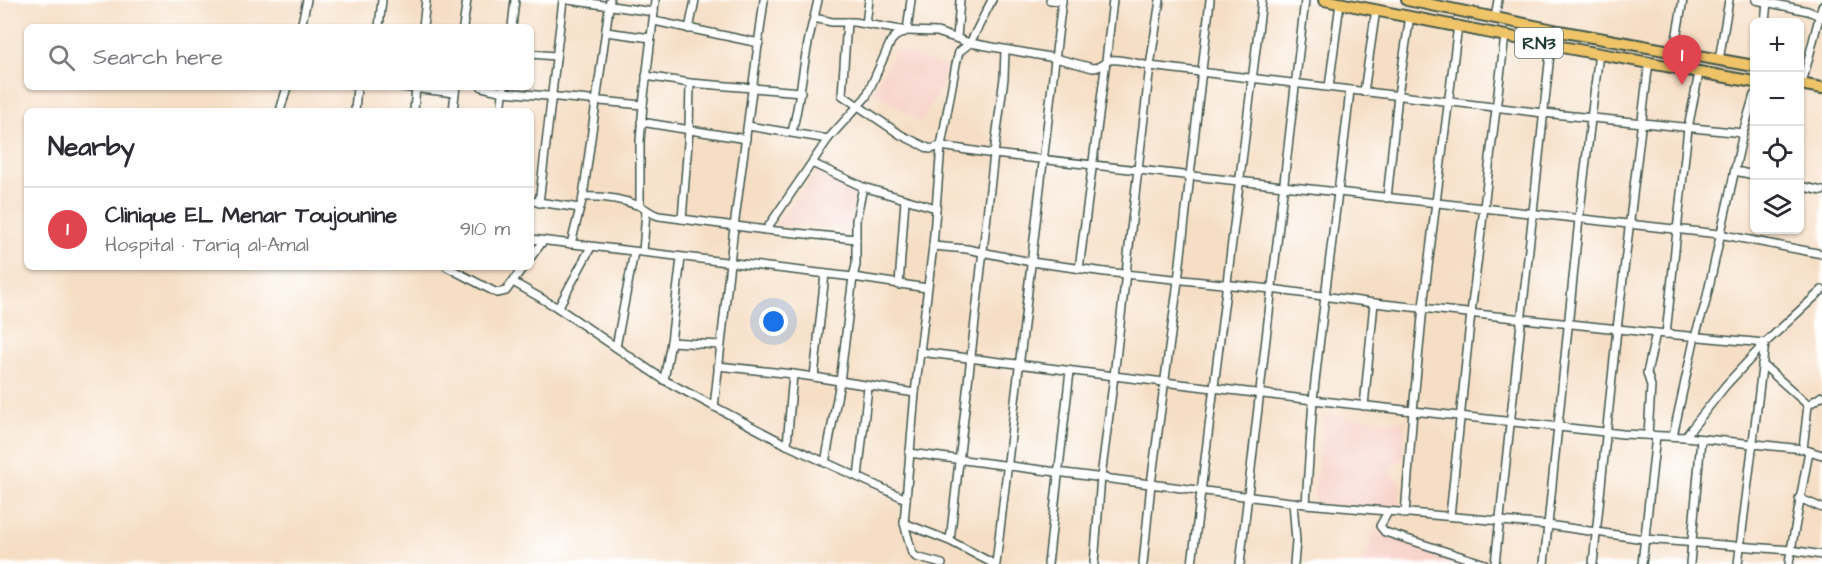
<!DOCTYPE html>
<html lang="en">
<head>
<meta charset="utf-8">
<style>
	body { margin:0; font-family:"Architects Daughter",sans-serif; background:#f2f2f3; color:#2b2b33 }
	.controls { position:absolute; right:18px; top:18px; display:grid; overflow:hidden; border-radius:9px; box-shadow:0 2px 4px #0004 }
	.controls button { width:54px; height:54px; display:grid; place-items:center; padding:0; border:0; border-bottom:2px solid #e1e1e2; background:#fff; color:#2b2b33; font:30px sans-serif }
	.you { position:absolute; left:774px; top:322px; width:21px; height:21px; margin:-15px; border:4px solid #fff; border-radius:50%; background:#1a73e8; box-shadow:0 0 0 9px #1a73e833 }
	.badge { display:grid; place-items:center; width:39px; height:39px; border-radius:50%; background:#db2777; color:#fff; font-size:20px; font-weight:700 }
	.pin { position:absolute; translate:-50% -50px; filter:drop-shadow(0 2px 3px #0008) }
	.pin::after { content:''; position:absolute; top:32px; width:21px; height:18px; background:inherit; clip-path:polygon(0 0,100% 0,50% 100%) }
	.list { margin:0; padding:0; list-style:none }
	h2 { display:flex; justify-content:space-between; align-items:center; height:78px; margin:0; padding:0 24px; font-size:26px }
	h2 small { font-size:20px; font-weight:400; color:#7c7c81 }
	.list li { display:grid; grid-template-columns:39px 1fr auto; gap:18px; align-items:center; box-sizing:border-box; height:84px; padding:0 24px; border-top:2px solid #e1e1e2 }
	.list b { display:block; font-size:22px; white-space:nowrap }
	.list p { margin:0; font-size:20px; white-space:nowrap; color:#7c7c81 }
	.list em { font-size:20px; font-style:normal; color:#7c7c81 }
	.icon { flex:none; width:33px; height:33px; fill:none; stroke:currentColor; stroke-width:2; stroke-linecap:round; stroke-linejoin:round }
	.map { position:relative; flex:none; width:1822px; height:564px; overflow:hidden }
	.search { position:absolute; background:#fff; box-shadow:0 2px 4px #0004; left:24px; top:24px; width:510px; height:66px; display:flex; align-items:center; gap:15px; box-sizing:border-box; padding:0 21px; border-radius:9px; color:#7c7c81; font-size:22px }
	.panel { position:absolute; background:#fff; box-shadow:0 2px 4px #0004; left:24px; top:108px; width:510px; height:162px; border-radius:9px }
	.map>svg:first-child { display:block }
</style>
</head>
<body>
<div class="map">
<svg width="1822" height="564" viewBox="0 0 1822 564">
	<rect width="100%" height="100%" fill="#fff"/>
	<filter id="ink" filterUnits="userSpaceOnUse"><feTurbulence type="fractalNoise" baseFrequency=".0167" numOctaves="2"/><feDisplacementMap in="SourceGraphic" scale="12" xChannelSelector="R" yChannelSelector="G"/><feConvolveMatrix kernelMatrix="1 2 1 2 8 2 1 2 1" color-interpolation-filters="sRGB"/></filter>
	<filter id="wash" filterUnits="userSpaceOnUse"><feTurbulence type="fractalNoise" baseFrequency=".008" numOctaves="4" result="noise"/><feDisplacementMap in="SourceGraphic" scale="24" xChannelSelector="R" yChannelSelector="G"/><feGaussianBlur stdDeviation="1.35" result="paint"/><feColorMatrix in="noise" values="0 0 0 0 0 0 0 0 0 0 0 0 0 0 0 0 0 1.4 0 .05"/><feComposite in="paint" operator="in"/></filter>
	<g filter="url(#wash)">
		<rect width="100%" height="100%" fill="#f6dec5"/>
		<g fill="#f7d1c8">
			<path d="M896,49L951,70L921,122L873,91Z"/>
			<path d="M820,168L862,188L850,228L775,225Z"/>
			<path d="M1324,415L1405,422L1404,457L1391,468L1390,474L1401,482L1399,512L1313,504Z"/>
			<path d="M1374,531L1380,532L1474,564H1362Z"/>
		</g>
	</g>
	<g filter="url(#ink)">
		<g fill="none" stroke-linecap="round" stroke-linejoin="round">
			<defs>
				<g id="minor">
					<path d="M568,0L654,12L655,0"/>
					<path d="M818,0L814,18L832,22H854L907,31L937,32L970,43L1055,58L1093,68C1102,68 1103,62 1110,60C1122,58 1139,65 1150,66L1543,113L1743,133"/>
					<path d="M1050,0L1062,1"/>
					<path d="M1160,0L1150,66L1114,376L1313,400L1306,504"/>
					<path d="M1756,0L1808,11L1822,17"/>
					<path d="M1495,18L1498,0"/>
					<path d="M654,21L759,43"/>
					<path d="M847,22L842,95L901,135L930,149L941,146L994,154L1004,78L1005,50"/>
					<path d="M1765,22L1767,2"/>
					<path d="M866,24L869,0"/>
					<path d="M301,27L307,0"/>
					<path d="M379,27L382,0"/>
					<path d="M423,27L426,0"/>
					<path d="M463,27L467,0"/>
					<path d="M512,27L515,0"/>
					<path d="M689,29L695,0"/>
					<path d="M606,32L651,38"/>
					<path d="M957,38L960,0"/>
					<path d="M1674,50L1683,0"/>
					<path d="M531,54L555,56"/>
					<path d="M1719,60L1729,0"/>
					<path d="M646,76L690,83L801,92"/>
					<path d="M1802,84L1822,6"/>
					<path d="M403,87L455,93L456,87"/>
					<path d="M482,87L504,92L643,105L654,12"/>
					<path d="M1329,87L1340,3"/>
					<path d="M1350,90C1339,193 1324,296 1313,400L1413,411L1423,307L1458,25"/>
					<path d="M1364,92L1376,9"/>
					<path d="M280,111L287,87"/>
					<path d="M355,111L357,87"/>
					<path d="M414,111L416,87"/>
					<path d="M453,111L455,93"/>
					<path d="M501,111L504,87"/>
					<path d="M641,122L746,139"/>
					<path d="M748,126L828,139"/>
					<path d="M792,132C802,94 803,55 814,18"/>
					<path d="M812,163L863,187L936,208"/>
					<path d="M1735,171L1754,175"/>
					<path d="M1800,186L1822,191"/>
					<path d="M583,197L610,0"/>
					<path d="M1387,198L1398,95L1410,16"/>
					<path d="M531,201L580,208L583,197C601,196 620,199 637,205C645,207 650,214 659,216L766,230L828,139L866,97L891,41L896,36L907,31L911,0"/>
					<path d="M539,203L563,0"/>
					<path d="M640,205V141L643,105"/>
					<path d="M682,219L689,130L690,83"/>
					<path d="M766,230L856,239"/>
					<path d="M531,239L853,277L856,265V220L863,187"/>
					<path d="M571,244L580,208"/>
					<path d="M933,246L967,249L1031,262L1105,272L1271,289L1374,303L1656,333L1765,343"/>
					<path d="M643,252L646,211"/>
					<path d="M531,257L543,241"/>
					<path d="M447,267L497,293L506,291L523,267"/>
					<path d="M1079,269L1106,61L1113,0"/>
					<path d="M825,274L814,377L915,393"/>
					<path d="M513,282L558,308L664,380L787,445L906,499"/>
					<path d="M899,285L905,200"/>
					<path d="M558,308L591,247"/>
					<path d="M1666,334L1688,128L1699,73"/>
					<path d="M671,342L720,345"/>
					<path d="M616,347L634,252"/>
					<path d="M920,352L1114,376L1101,477L1094,564"/>
					<path d="M1762,364L1808,405L1822,396"/>
					<path d="M718,366L793,374"/>
					<path d="M664,380L671,342L681,258"/>
					<path d="M1364,406L1374,303"/>
					<path d="M714,407L734,227L764,0"/>
					<path d="M1648,435L1651,386L1647,373L1656,333"/>
					<path d="M1673,436L1695,336L1705,305L1743,133L1754,95"/>
					<path d="M1685,437L1726,385L1765,343L1822,290"/>
					<path d="M787,445L793,374L814,377"/>
					<path d="M1806,450L1822,455"/>
					<path d="M909,453L1306,504L1548,525L1644,539L1791,550L1809,451"/>
					<path d="M825,463L840,382L853,277L927,288"/>
					<path d="M858,477L868,387"/>
					<path d="M1799,498L1822,508"/>
					<path d="M1293,502L1296,541L1294,564"/>
					<path d="M1388,512L1380,526L1385,532L1485,564"/>
					<path d="M1405,514L1413,411L1623,434L1685,437L1803,449L1808,405"/>
					<path d="M1450,516L1471,313L1505,36"/>
					<path d="M904,523L950,541L994,564"/>
					<path d="M950,541L994,154L1719,234L1822,254"/>
					<path d="M942,564L916,557L912,553L904,523L915,393L933,246L941,146L956,64L959,52L970,43L992,0"/>
					<path d="M996,564L1062,0"/>
					<path d="M1048,564L1070,371"/>
					<path d="M1143,564L1151,484L1178,281L1210,0"/>
					<path d="M1192,564L1262,0"/>
					<path d="M1240,564L1305,0"/>
					<path d="M1495,564L1551,45"/>
					<path d="M1544,564L1579,219L1599,53"/>
					<path d="M1593,564L1617,329L1649,61"/>
					<path d="M1642,564L1656,436"/>
					<path d="M1690,564L1701,439"/>
					<path d="M1738,564L1765,343"/>
					<path d="M1789,564L1791,550L1822,555"/>
				</g>
				<g id="highway">
					<path d="M1324,0L1551,45L1754,82"/>
					<path d="M1407,0L1559,31L1754,66"/>
					<path d="M1800,84L1822,88"/>
				</g>
			</defs>
			<use href="#minor" stroke="#3f554a" stroke-width="10"/>
			<use href="#highway" stroke="#3f554a" stroke-width="14"/>
			<use href="#minor" stroke="#fff" stroke-width="7"/>
			<use href="#highway" stroke="#efc469" stroke-width="10"/>
		</g>
	</g>
	<g text-anchor="middle" stroke-width="6" stroke-linejoin="round" paint-order="stroke">
		<rect fill="#fff" stroke="#627771" stroke-width="1.5" x="1515" y="28" width="48" height="30" rx="4.5"/>
		<g font-size="18" font-weight="bold" fill="#1f3d34">
			<text x="1539" y="49">RN3</text>
		</g>
	</g>
</svg>
<div class="controls">
<button>+</button>
<button>−</button>
<button><svg class="icon" aria-label="locate" viewBox="0 0 24 24"><circle cx="12" cy="12" r="6"/><path d="M12 2v4M12 18v4M2 12h4M18 12h4"/></svg></button>
<button><svg class="icon" aria-label="layers" viewBox="0 0 24 24"><path d="M12 4l9 5-9 5-9-5zM3 14l9 5 9-5"/></svg></button>
</div>
<div class="you"></div>
<div class="pin badge" style="left:1682px;top:85px;background:#e0444e">1</div>
<div class="search"><svg class="icon" aria-label="search" viewBox="0 0 24 24"><circle cx="10" cy="10" r="6"/><path d="M15 15l6 6"/></svg>Search here</div>
<section class="panel">
<h2>Nearby<small></small></h2>
<ul class="list">
<li><span class="badge" style="background:#e0444e">1</span><div><b>Clinique EL Menar Toujounine</b><p>Hospital · Tariq al-Amal</p></div><em>910 m</em></li>
</ul>
</section>
</div>
</body>
</html>
